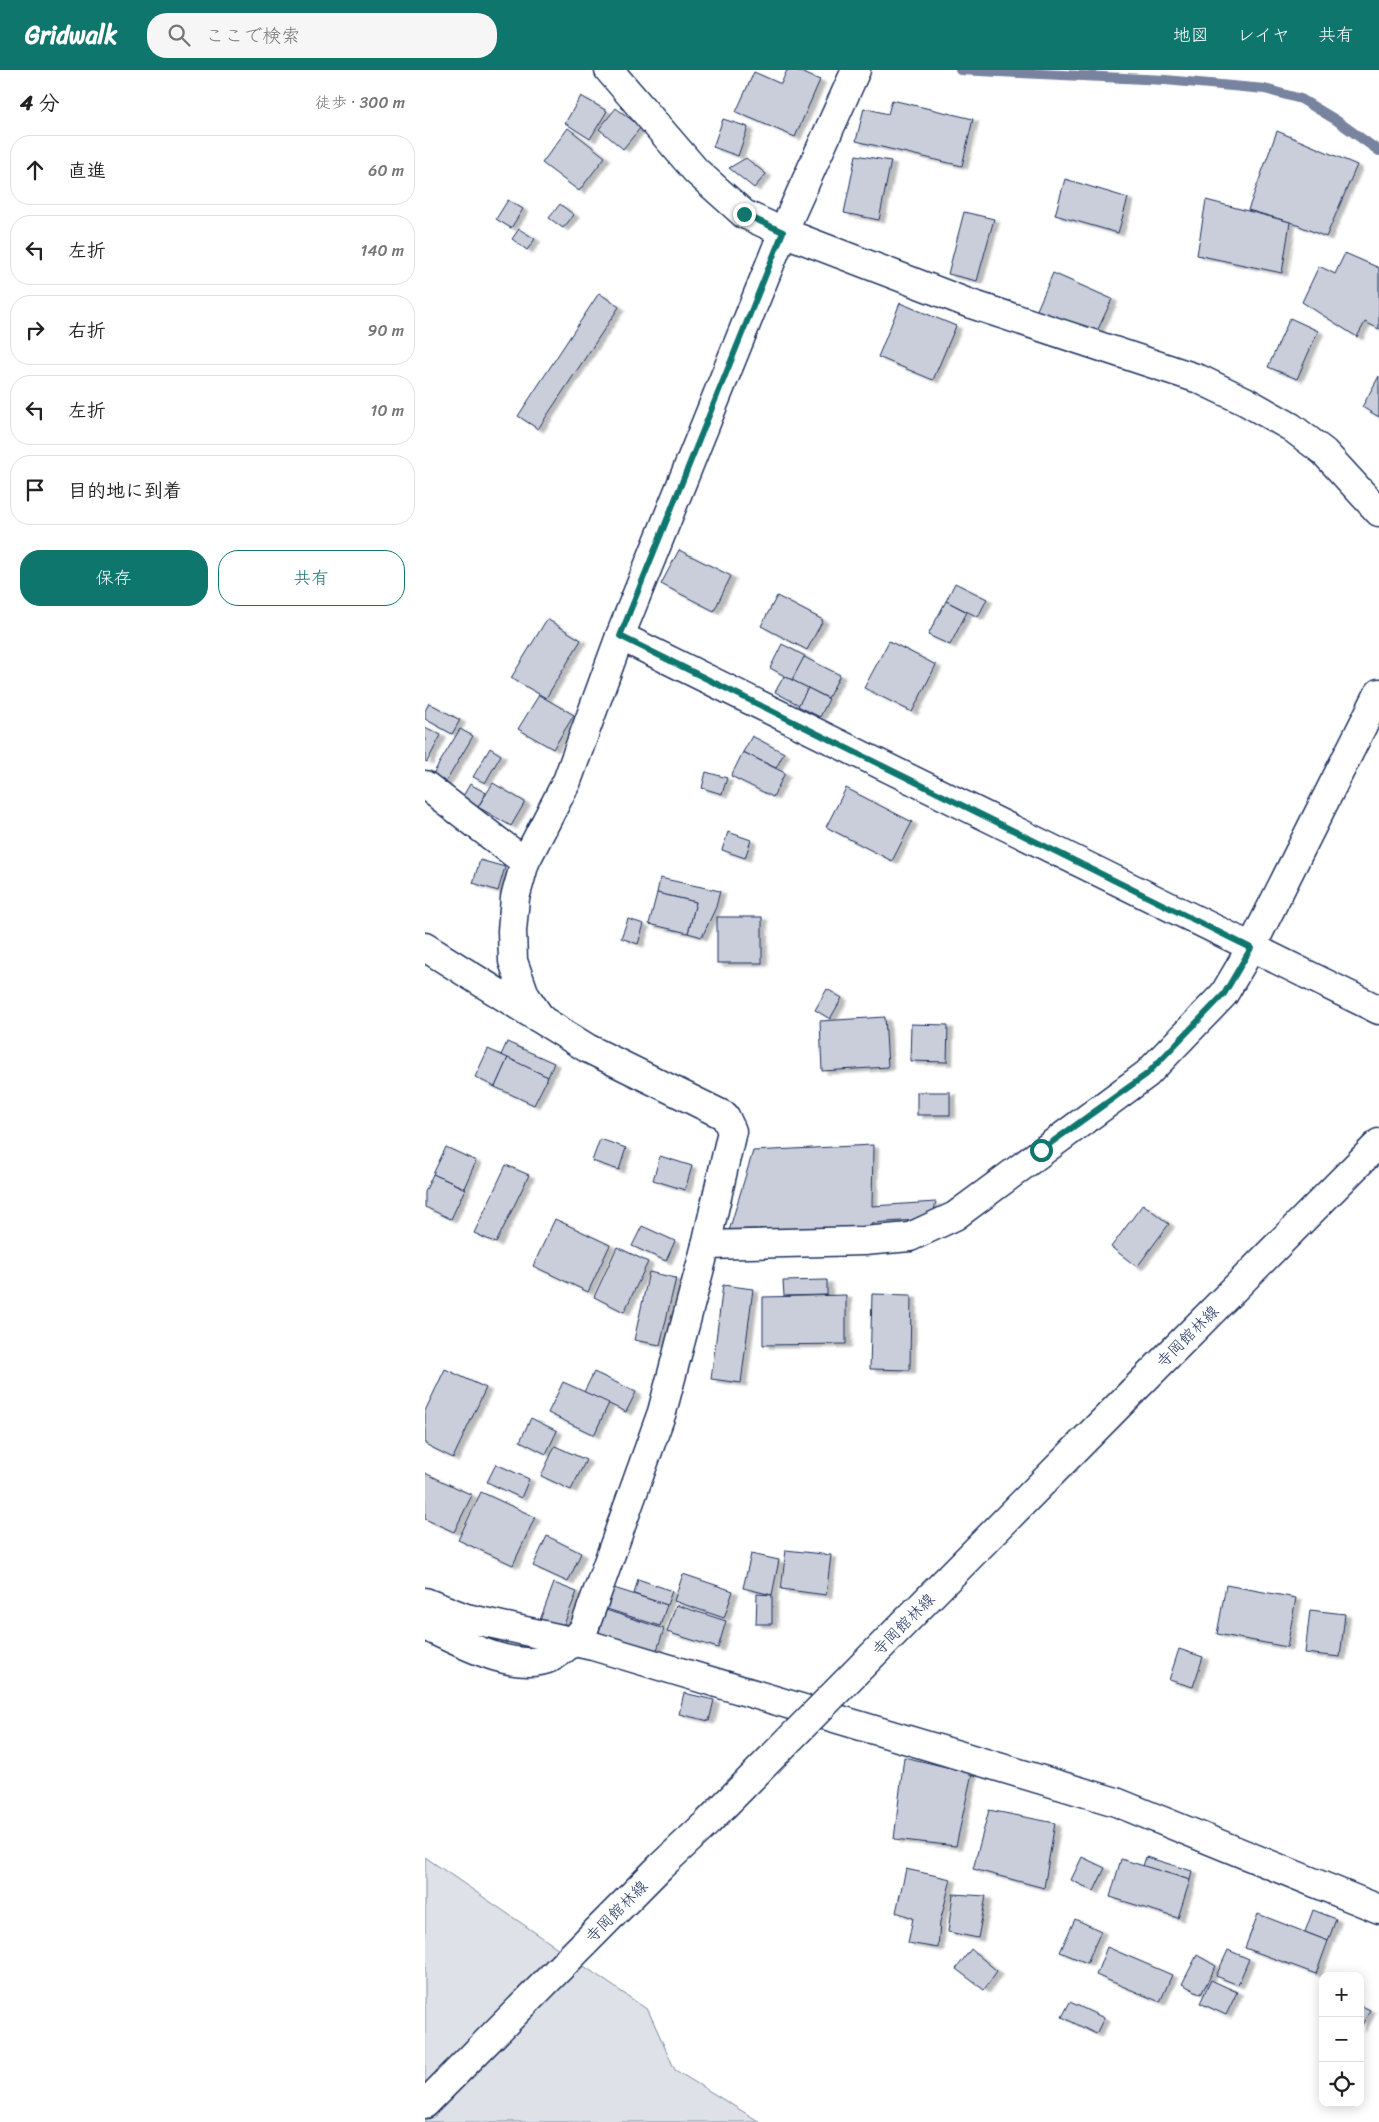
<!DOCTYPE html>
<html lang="ja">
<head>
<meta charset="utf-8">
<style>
	body { margin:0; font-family:Sriracha,"Klee One",sans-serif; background:#f6f6f6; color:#222 }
	.controls { position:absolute; right:15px; bottom:15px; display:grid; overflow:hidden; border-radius:10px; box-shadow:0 2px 12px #0003 }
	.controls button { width:45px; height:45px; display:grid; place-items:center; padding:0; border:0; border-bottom:1px solid #e0e0e0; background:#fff; color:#222; font:25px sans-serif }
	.stop { position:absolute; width:15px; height:15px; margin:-11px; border:4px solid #0f766e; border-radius:50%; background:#fff }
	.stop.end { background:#0f766e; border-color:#fff; box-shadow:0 1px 5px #0008 }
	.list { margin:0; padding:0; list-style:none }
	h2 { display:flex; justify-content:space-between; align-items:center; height:65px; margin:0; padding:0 20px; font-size:21px }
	h2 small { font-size:16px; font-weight:400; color:#767676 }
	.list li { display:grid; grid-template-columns:32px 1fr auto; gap:15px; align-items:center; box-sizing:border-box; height:70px; margin:0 10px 10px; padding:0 10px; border:1px solid #e0e0e0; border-radius:20px }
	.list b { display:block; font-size:19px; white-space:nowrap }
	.list em { font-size:16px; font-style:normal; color:#767676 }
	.actions { display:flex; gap:10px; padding:15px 20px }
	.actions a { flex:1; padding:11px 0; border:1px solid #0f766e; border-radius:20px; text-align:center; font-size:18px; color:#0f766e }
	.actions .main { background:#0f766e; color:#fff }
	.icon { flex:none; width:28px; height:28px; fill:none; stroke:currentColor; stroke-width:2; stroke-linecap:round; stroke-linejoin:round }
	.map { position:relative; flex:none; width:954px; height:2052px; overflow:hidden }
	header { display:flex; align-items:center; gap:30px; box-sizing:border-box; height:70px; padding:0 25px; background:#0f766e; color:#fff }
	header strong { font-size:24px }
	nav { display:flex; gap:28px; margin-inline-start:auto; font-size:18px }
	.search { width:350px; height:45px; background:#f6f6f6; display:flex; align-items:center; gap:12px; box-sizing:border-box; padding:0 18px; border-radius:20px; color:#767676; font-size:19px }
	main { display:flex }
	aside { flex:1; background:#fff }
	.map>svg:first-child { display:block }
</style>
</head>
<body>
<header>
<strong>Gridwalk</strong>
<div class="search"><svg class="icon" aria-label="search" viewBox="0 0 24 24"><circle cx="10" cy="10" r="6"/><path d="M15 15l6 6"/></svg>ここで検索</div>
<nav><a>地図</a><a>レイヤ</a><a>共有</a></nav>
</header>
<main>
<aside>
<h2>4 分<small>徒歩 · 300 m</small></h2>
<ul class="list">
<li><svg class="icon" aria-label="ahead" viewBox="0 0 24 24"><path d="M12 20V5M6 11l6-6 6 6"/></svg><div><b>直進</b></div><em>60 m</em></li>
<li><svg class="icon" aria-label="left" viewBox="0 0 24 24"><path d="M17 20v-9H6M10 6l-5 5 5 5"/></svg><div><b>左折</b></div><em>140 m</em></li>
<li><svg class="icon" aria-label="right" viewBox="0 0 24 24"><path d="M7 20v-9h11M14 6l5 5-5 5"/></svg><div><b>右折</b></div><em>90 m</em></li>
<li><svg class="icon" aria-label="left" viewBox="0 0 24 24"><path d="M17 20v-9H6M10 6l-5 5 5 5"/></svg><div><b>左折</b></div><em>10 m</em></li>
<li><svg class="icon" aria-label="arrive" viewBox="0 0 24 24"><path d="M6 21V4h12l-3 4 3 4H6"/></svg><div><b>目的地に到着</b></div></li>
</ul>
<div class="actions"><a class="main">保存</a><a>共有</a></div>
</aside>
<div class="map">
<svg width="954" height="2052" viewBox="0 0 954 2052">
	<defs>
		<filter id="shadow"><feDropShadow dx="5.5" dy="3" stdDeviation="1" flood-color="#0004"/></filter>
	</defs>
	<rect width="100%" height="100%" fill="#fff"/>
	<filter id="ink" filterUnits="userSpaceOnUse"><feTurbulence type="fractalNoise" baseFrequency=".02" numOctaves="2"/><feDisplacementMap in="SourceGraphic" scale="10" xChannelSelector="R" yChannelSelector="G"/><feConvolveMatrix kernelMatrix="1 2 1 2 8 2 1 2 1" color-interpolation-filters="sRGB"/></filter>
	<g filter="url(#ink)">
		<path fill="#dee1e7" stroke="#7c88a2" d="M0,1787L223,1940L250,2000L335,2052H0Z"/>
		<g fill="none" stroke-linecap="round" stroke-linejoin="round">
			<path stroke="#77839f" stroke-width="10" d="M535,0L740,10L840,19L876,29L911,50L954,81"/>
		</g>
		<g fill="#caceda" stroke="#1b2f5e" filter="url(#shadow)">
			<path d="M362,0H371L395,10L370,67L311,42L329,2L356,14Z"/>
			<path d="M156,26L182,41L165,69L140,53Z"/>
			<path d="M467,30L548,49L537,96L431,71L439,38L463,44Z"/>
			<path d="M191,38L216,57L198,79L174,59Z"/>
			<path d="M298,49L323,57L313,86L288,77Z"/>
			<path d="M143,58L180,87L154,121L117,93Z"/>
			<path d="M852,61L932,95L901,167L865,152L823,140Z"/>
			<path d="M431,85L466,91L454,150L419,143Z"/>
			<path d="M321,88L341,104L329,118L304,98Z"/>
			<path d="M640,109L703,128L693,163L630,145Z"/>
			<path d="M83,130L98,139L86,158L71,149Z"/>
			<path d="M781,130L865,152L857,203L772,185Z"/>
			<path d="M135,134L149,145L138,158L124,148Z"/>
			<path d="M539,142L569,149L552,211L523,204Z"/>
			<path d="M94,159L110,169L102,180L87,169Z"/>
			<path d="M920,183L954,198V259L940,252L932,267L877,232L894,196L910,204Z"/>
			<path d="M628,203L687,229L669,268L611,242Z"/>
			<path d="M174,223L194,237L113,359L93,346Z"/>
			<path d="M475,233L531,256L508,310L453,287Z"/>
			<path d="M865,248L893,261L872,309L843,297Z"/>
			<path d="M954,306V347L937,337Z"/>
			<path d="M254,480L306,506L289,541L236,514Z"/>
			<path d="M530,513L562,529L553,547L521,531Z"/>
			<path d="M352,526L398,550L382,580L336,556Z"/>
			<path d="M521,531L542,542L525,575L503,565Z"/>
			<path d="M122,549L156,570L121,628L86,608Z"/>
			<path d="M464,571L511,595L487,642L439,618Z"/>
			<path d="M357,574L380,586L367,610L345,598Z"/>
			<path d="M379,587L415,605L403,628L367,610Z"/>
			<path d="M359,606L383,618L374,635L350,622Z"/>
			<path d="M383,618L404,629L395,647L373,636Z"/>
			<path d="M114,625L149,645L128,679L93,659Z"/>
			<path d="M4,633L35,650L27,664L0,649V641Z"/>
			<path d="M0,657L16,665L2,692L0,691Z"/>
			<path d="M35,659L48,666L19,715L6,707Z"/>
			<path d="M327,666L359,683L351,698L318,682Z"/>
			<path d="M65,678L76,685L60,713L48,707Z"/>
			<path d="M318,682L360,703L348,727L306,706Z"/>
			<path d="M281,702L302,708L297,724L277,718Z"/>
			<path d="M68,713L100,732L86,756L53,737Z"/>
			<path d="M45,714L61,723L50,742L34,733Z"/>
			<path d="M421,718L487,752L467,791L401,757Z"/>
			<path d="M303,762L326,770L320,788L297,780Z"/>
			<path d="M55,790L80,797L73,821L48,813Z"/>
			<path d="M235,808L295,821L291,837L277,867L263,863L271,832L232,823Z"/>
			<path d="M232,823L271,832L263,863L224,854Z"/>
			<rect x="292" y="847" width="45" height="46"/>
			<path d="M203,849L219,854L213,874L196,868Z"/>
			<path d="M402,919L417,928L405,949L390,940Z"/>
			<path d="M460,947L463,997L397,1001L395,951Z"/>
			<path d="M486,954L523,955L522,992L485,991Z"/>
			<path d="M82,972L129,993L123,1007L76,985Z"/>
			<path d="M63,979L83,988L70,1017L50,1007Z"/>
			<path d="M83,988L123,1007L109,1035L70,1017Z"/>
			<rect x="492" y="1022" width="33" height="23"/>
			<path d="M175,1069L201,1078L194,1100L167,1091Z"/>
			<path d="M448,1075L447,1136L511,1132L507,1149L446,1153L449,1163L304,1161L328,1081Z"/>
			<path d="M21,1077L51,1091L39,1118L8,1104Z"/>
			<path d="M235,1086L267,1096L260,1120L228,1110Z"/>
			<path d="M81,1095L104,1105L71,1173L49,1163Z"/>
			<path d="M8,1104L40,1119L26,1149L0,1137V1122Z"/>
			<path d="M718,1134L744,1154L712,1197L686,1177Z"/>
			<path d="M130,1149L185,1175L163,1222L108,1196Z"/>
			<path d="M217,1156L250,1171L241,1191L207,1176Z"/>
			<path d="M192,1177L223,1192L199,1242L169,1227Z"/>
			<path d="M224,1202L251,1208L235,1275L209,1270Z"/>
			<path d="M402,1210V1225L359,1226L358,1211Z"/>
			<path d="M298,1215L328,1219L316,1313L286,1309Z"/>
			<path d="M447,1224L486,1225L485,1300L445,1299Z"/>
			<path d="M421,1225V1274L338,1275V1227Z"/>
			<path d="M20,1299L61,1318L28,1388L0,1374V1341Z"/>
			<path d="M169,1302L211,1322L201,1342L159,1322Z"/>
			<path d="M138,1312L184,1333L169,1365L123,1343Z"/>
			<path d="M106,1348L132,1361L121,1384L95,1371Z"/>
			<path d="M130,1376L161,1390L146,1420L116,1406Z"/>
			<path d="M71,1394L104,1409L96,1428L62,1412Z"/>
			<path d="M0,1403L47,1425L29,1462L0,1449Z"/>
			<path d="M56,1422L110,1447L88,1495L33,1470Z"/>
			<path d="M122,1466L156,1483L143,1512L108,1496Z"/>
			<path d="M361,1480L406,1485L401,1525L356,1519Z"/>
			<path d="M326,1484L354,1490L347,1525L318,1518Z"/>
			<path d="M258,1504L308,1521L299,1548L249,1531Z"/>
			<path d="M213,1509L247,1521L242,1535L209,1524Z"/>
			<path d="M129,1513L152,1522L134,1567L112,1558Z"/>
			<path d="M801,1515L871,1528L862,1577L792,1564Z"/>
			<path d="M189,1518L242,1535L235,1556L182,1539Z"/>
			<path d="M332,1524L347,1525V1554H331Z"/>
			<path d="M251,1535L301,1551L293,1578L242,1562Z"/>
			<path d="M181,1540L239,1559L229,1589L171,1570Z"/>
			<path d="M885,1540L920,1544L915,1587L880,1583Z"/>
			<path d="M754,1579L778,1587L768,1617L744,1610Z"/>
			<path d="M259,1623L289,1630L284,1651L254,1644Z"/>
			<path d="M479,1687L547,1703L531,1776L469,1769Z"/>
			<path d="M564,1740L630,1753L619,1818L548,1799Z"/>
			<path d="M657,1787L680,1798L669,1821L646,1810Z"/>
			<path d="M721,1787L767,1801L765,1810L718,1796Z"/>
			<path d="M696,1789L765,1810L753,1848L685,1827Z"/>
			<path d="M481,1799L526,1809L515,1852L513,1878L483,1873L488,1848L471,1842Z"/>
			<path d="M528,1824L561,1826L553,1868L523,1862Z"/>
			<path d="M888,1840L911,1849L903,1871L880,1862Z"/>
			<path d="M833,1844L903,1871L891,1904L820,1878Z"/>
			<path d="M650,1849L676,1861L662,1893L635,1882Z"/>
			<path d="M682,1877L747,1905L735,1932L671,1905Z"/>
			<path d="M546,1879L572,1901L559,1920L531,1899Z"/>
			<path d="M803,1880L824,1889L813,1915L791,1906Z"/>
			<path d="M772,1885L791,1896L776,1924L757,1914Z"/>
			<path d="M786,1910L812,1922L801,1945L775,1933Z"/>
			<path d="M645,1932L679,1948L671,1964L637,1947Z"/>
			<path d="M935,1935L945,1940L935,1959Z"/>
		</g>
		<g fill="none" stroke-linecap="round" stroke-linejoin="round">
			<defs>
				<g id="minor">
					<path d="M184,0L271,101L319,144L358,162L543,233L774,309L820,331L866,357L899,382L954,442"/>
					<path d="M195,566L954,940"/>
					<path d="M0,715L100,792"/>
					<path d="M0,877L113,948"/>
					<path d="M281,1175L439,1171L485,1167L530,1146L722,1004L799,924L826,878L954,623"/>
					<path d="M0,1532L41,1548L168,1576L691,1732L954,1839"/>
					<path d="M0,1556C32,1571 92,1605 127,1587C139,1581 150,1569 159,1559L237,1342L281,1175L307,1061L300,1046L162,978L117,950L100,925L88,891L87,861L90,828L100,792L142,711L195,566L358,162L431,0"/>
				</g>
				<g id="major">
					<path d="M708,1321L954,1073"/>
					<path d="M0,2034L236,1796L282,1753"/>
				</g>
			</defs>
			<use href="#minor" stroke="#1b2f5e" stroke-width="31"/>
			<use href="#major" stroke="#1b2f5e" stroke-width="31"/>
			<use href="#minor" stroke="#fff" stroke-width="28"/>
			<use href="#major" stroke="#fff" stroke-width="28"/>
			<defs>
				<path id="major-bridge" d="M282,1753L708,1321"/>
			</defs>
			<use href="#major-bridge" stroke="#1b2f5e" stroke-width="31" stroke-linecap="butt"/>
			<use href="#major-bridge" stroke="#fff" stroke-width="28"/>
		</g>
	</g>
	<g fill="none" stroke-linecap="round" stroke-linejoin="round" filter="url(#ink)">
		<path stroke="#0f766e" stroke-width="6" d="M319,144L358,162L195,566L826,878L799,924L722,1004L616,1080"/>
	</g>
	<g text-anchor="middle" stroke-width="5" stroke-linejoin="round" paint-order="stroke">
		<g font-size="16" fill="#1b2f5e" stroke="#fff">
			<text transform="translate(762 1266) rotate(-45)" y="6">寺岡館林線</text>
			<text transform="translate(478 1554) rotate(-45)" y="6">寺岡館林線</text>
			<text transform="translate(191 1841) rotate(-45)" y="6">寺岡館林線</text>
		</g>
	</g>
</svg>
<div class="controls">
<button>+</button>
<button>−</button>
<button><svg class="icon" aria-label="locate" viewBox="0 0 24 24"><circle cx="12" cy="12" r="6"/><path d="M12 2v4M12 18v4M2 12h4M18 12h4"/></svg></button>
</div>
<div class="stop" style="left:616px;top:1080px"></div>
<div class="stop end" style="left:319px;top:144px"></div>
</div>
</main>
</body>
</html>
